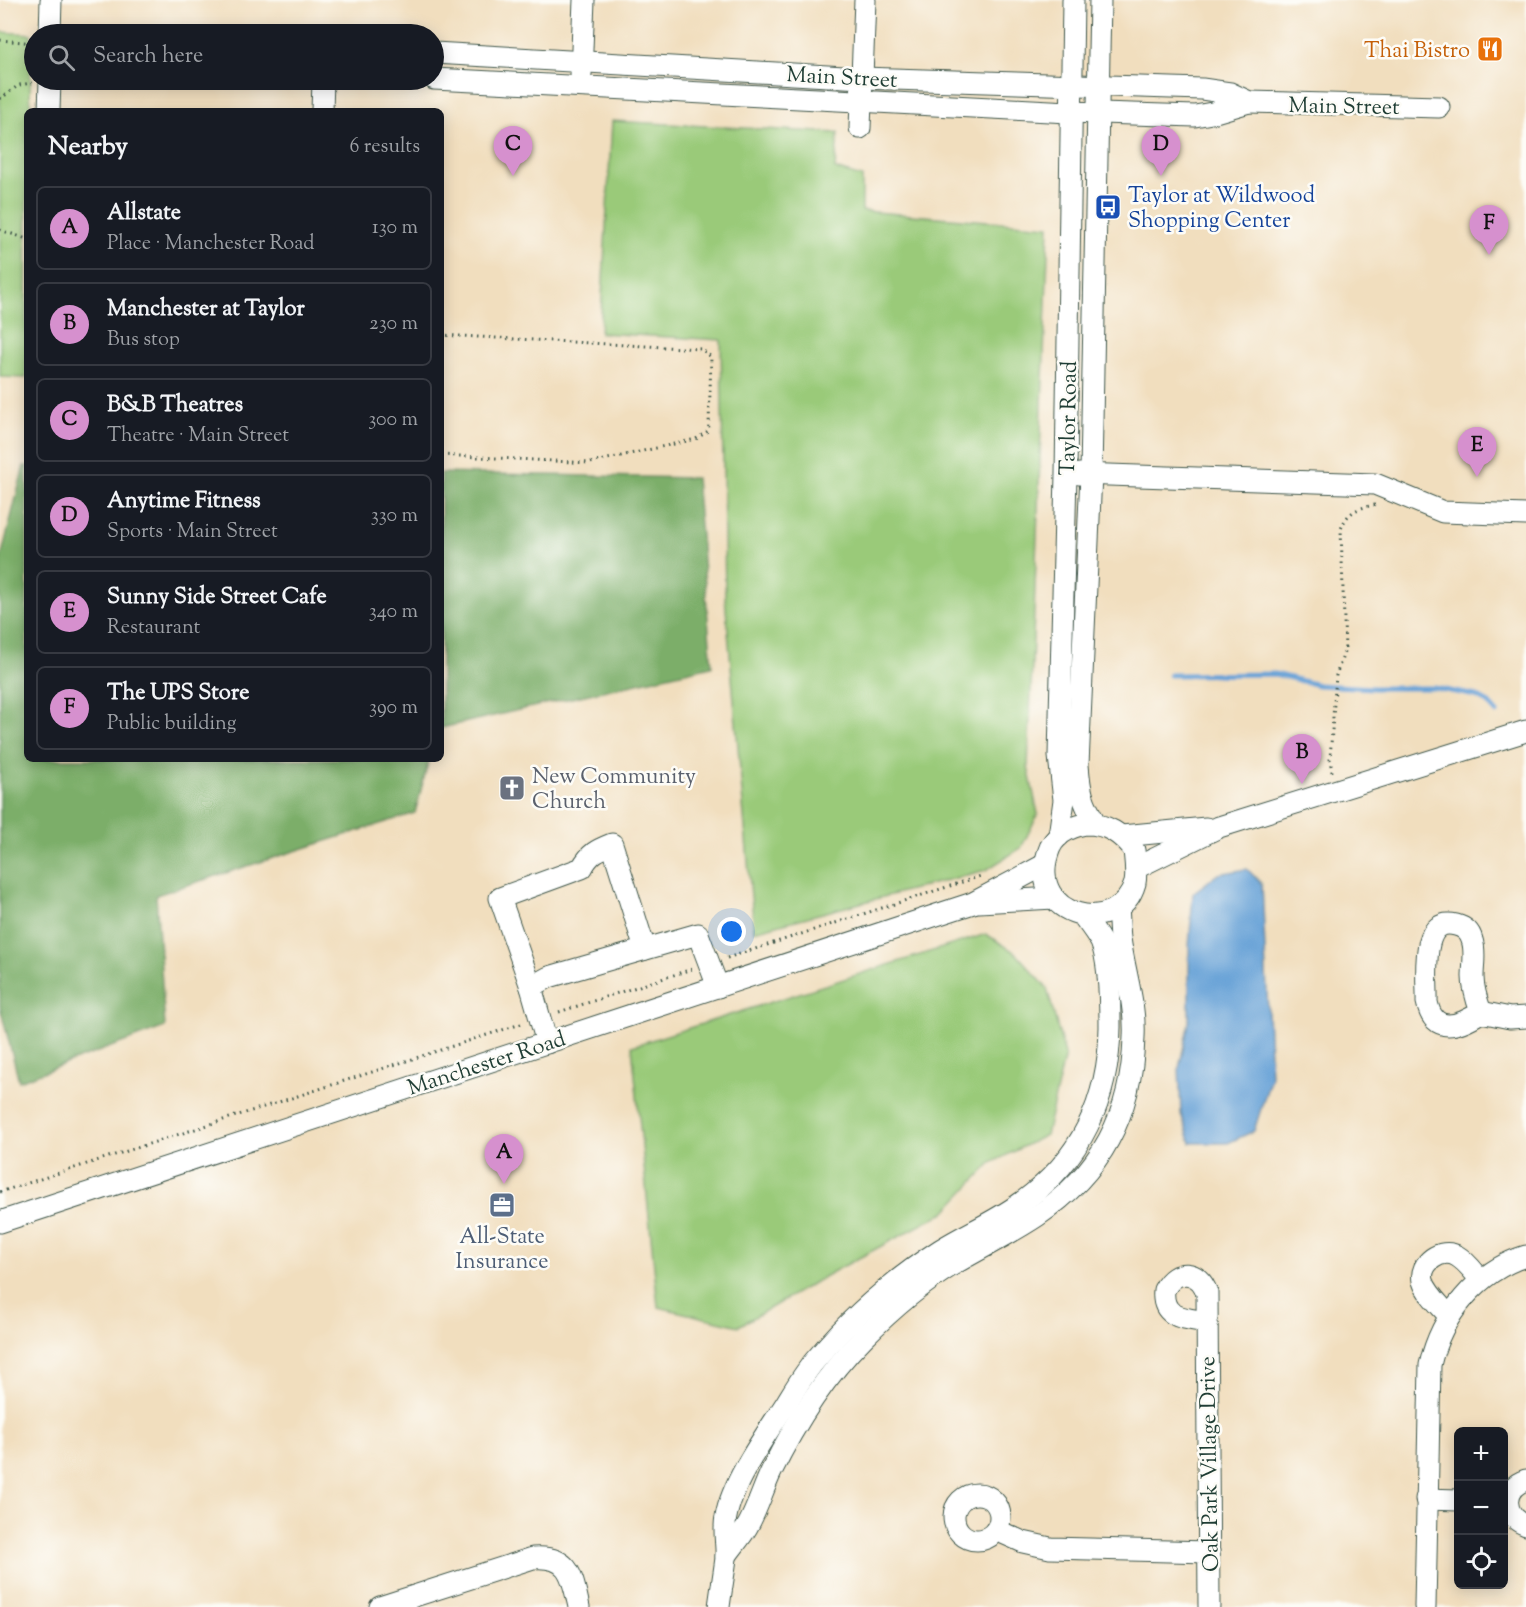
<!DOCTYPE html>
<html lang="en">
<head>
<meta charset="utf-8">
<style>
	body { margin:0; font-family:"Sorts Mill Goudy",serif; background:#20242c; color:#f1f3f6 }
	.controls { position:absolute; right:18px; bottom:18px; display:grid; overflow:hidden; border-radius:9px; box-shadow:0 3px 15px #0003 }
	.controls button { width:54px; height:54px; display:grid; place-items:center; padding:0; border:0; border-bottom:2px solid #363941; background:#171b24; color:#f1f3f6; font:30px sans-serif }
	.you { position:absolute; left:732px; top:932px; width:21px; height:21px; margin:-15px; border:4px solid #fff; border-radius:50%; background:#1a73e8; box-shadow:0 0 0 9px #1a73e833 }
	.badge { display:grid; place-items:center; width:39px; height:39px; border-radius:50%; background:#d690ce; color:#111; font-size:20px; font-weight:700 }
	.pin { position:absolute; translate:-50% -50px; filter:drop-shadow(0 2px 3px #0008) }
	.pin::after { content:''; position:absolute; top:32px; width:21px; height:18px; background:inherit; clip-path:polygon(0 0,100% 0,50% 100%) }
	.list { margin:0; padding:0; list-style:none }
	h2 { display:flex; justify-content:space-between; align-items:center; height:78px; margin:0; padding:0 24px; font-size:26px }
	h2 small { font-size:20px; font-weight:400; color:#9ea1a6 }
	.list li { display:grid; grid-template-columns:39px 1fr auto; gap:18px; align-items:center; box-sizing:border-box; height:84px; margin:0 12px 12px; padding:0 12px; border:2px solid #363941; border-radius:9px }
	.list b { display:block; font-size:22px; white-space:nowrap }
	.list p { margin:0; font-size:20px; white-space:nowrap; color:#9ea1a6 }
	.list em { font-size:20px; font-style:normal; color:#9ea1a6 }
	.icon { flex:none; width:33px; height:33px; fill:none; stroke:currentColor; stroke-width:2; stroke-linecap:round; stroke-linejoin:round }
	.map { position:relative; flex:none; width:1526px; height:1607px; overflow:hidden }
	.search { position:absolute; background:#171b24; box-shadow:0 3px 15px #0003; left:24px; top:24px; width:420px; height:66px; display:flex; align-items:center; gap:15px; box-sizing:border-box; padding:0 21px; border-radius:33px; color:#9ea1a6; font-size:22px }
	.panel { position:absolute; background:#171b24; box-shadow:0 3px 15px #0003; left:24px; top:108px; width:420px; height:654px; border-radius:9px }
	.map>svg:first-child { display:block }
</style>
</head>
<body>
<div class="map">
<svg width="1526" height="1607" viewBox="0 0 1526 1607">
	<rect width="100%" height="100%" fill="#fdfcf7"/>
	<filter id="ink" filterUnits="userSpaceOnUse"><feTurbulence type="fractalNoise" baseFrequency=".0167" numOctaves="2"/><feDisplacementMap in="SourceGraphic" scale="12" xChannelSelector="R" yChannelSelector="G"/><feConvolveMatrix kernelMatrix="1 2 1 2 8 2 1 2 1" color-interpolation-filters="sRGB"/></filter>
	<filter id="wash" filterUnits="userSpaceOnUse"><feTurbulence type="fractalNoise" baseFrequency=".008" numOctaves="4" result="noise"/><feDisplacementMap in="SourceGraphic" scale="24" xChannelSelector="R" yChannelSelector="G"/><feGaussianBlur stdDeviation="1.35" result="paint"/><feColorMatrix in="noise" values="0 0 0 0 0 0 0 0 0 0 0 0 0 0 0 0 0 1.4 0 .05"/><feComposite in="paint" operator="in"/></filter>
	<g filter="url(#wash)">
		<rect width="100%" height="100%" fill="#f1debe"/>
		<g fill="#9aca79" stroke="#5c8456" stroke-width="1.5">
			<path d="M0,32L31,34L30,111H27L26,378L0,377Z"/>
			<path d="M612,121L838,133L835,169L862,177V211L1049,226L1028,767L1038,814L1021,848L986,870L754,931L725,597L721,340L600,333Z"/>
			<path d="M986,934L1016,953L1047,988L1065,1055L1046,1135L991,1163L945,1212L829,1274L739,1326L658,1307L632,1046Z"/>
		</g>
		<g fill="#7bae69" stroke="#4d764e" stroke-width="1.5">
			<path d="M24,466H27V759H429L415,813L156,895L165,1027L19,1081L0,1007V561Z"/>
			<path d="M441,473L696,478L712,666L441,728Z"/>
		</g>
		<path fill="#68a2d7" stroke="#447086" stroke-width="1.5" d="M1247,869L1262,884L1271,1077L1254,1131L1228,1143H1191L1181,1114L1179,1068L1189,1022V947L1193,893L1218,874Z"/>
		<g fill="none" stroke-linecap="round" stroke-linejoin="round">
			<path stroke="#68a2d7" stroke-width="5" d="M1170,675L1275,674L1318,685L1374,688H1435L1476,696L1487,702L1497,713"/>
		</g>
	</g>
	<g filter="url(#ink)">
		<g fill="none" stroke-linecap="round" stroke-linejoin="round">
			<defs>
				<g id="minor">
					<path d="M50,34L51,0"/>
					<path d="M434,53L862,78L1202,89L1230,93L1249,102L1212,113L1195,116L1069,112L434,79"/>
					<path d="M581,74L584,0"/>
					<path d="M1249,102L1439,107"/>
					<path d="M49,111L50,80"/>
					<path d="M322,111L323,80"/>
					<path d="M860,128L865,0"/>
					<path d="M1079,474L1375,484L1443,512L1526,515"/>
					<path d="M1086,824C1108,824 1121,834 1134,850C1135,861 1137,873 1135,883C1119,939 1027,918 1048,853C1053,836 1069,827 1086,824Z"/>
					<path d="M1096,824C1082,801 1080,791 1078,765L1091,474L1100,0"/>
					<path d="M1059,836L1064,800L1059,756L1066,474L1073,0"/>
					<path d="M1122,836L1206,828"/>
					<path d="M1136,868L1219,827L1526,731"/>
					<path d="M979,902L1054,898"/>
					<path d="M531,987L500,898L582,868C590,853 597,850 612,844L645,949"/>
					<path d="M1481,1012C1477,1001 1473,989 1473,977C1473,965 1476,951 1472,940C1470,932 1464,927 1456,925C1418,915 1428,980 1427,1002C1434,1036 1459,1026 1481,1012L1510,1018L1526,1017"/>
					<path d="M547,1043L531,987L549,977L698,934L718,987"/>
					<path d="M0,1222L973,903L1044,865"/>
					<path d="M1449,1316C1441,1306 1427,1294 1423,1281C1419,1263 1441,1247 1457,1256C1466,1261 1474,1272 1481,1280"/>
					<path d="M1207,1322C1185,1318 1161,1319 1164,1290C1175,1268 1199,1269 1207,1293L1209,1607"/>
					<path d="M1526,1480C1501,1488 1502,1516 1526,1525"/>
					<circle cx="977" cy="1517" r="23"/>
					<path d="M1426,1499L1458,1500"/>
					<path d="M996,1530L1023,1542L1050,1548L1209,1552"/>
					<path d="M726,1556C733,1546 741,1537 747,1527C756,1512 763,1489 771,1472C794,1425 825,1376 863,1338C890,1311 921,1284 954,1264C981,1248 1010,1234 1037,1216C1101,1173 1132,1115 1134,1037C1136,1003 1124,971 1120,938C1119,928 1119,917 1118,907"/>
					<path d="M380,1607L533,1558C570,1555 572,1576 579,1607"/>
					<path d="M719,1607C721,1591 724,1574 726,1558C727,1545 723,1530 726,1517C732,1482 765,1436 785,1405C795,1389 805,1371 818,1357C853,1315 894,1280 940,1250C967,1233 997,1221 1022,1202C1081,1160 1109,1099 1110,1027C1110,1004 1110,963 1101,942C1096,933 1089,924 1083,916"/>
					<path d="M1425,1607L1430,1365C1441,1316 1477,1271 1526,1256"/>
				</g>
			</defs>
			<use href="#minor" stroke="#3e5549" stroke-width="23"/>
			<g stroke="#3e5549" stroke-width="3" stroke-dasharray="1.5 4.5" stroke-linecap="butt">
				<path d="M0,40L34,43"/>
				<path d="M0,99L19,85L32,83"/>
				<path d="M0,230L27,239"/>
				<path d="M441,335L701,349L711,357L709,425L708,431L696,439L590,463L441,455"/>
				<path d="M1332,772L1330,759L1336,675L1345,650L1341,529C1347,512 1357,508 1375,505"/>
				<path d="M727,958L981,876"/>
				<path d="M559,1012L692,969"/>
				<path d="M0,1192L524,1023"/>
			</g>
			<use href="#minor" stroke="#fff" stroke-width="21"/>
		</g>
	</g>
	<defs>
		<symbol id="restaurant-square" viewBox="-11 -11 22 22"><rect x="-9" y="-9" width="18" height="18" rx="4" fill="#e8710a" stroke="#fdfcf7"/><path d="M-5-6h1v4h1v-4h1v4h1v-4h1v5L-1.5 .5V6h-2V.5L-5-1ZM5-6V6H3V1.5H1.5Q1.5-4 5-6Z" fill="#fff"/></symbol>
		<symbol id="bus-square" viewBox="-11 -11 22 22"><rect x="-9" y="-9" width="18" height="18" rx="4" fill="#1a4fb4" stroke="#fdfcf7"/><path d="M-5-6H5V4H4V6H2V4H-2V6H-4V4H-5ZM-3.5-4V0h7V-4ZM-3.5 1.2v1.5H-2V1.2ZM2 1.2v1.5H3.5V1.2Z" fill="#fff"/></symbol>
		<symbol id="church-square" viewBox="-11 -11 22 22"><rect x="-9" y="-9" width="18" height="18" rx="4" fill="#6b7280" stroke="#fdfcf7"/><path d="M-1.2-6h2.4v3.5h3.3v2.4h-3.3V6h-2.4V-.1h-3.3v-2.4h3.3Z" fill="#fff"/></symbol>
		<symbol id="office-square" viewBox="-11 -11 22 22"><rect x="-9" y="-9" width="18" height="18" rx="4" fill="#5c6f8a" stroke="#fdfcf7"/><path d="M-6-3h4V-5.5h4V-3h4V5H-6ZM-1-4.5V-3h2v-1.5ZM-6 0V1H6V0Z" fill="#fff"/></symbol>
	</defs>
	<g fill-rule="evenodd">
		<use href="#restaurant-square" x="1475" y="34" width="30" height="30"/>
		<use href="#bus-square" x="1093" y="192" width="30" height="30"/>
		<use href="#church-square" x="497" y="773" width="30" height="30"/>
		<use href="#office-square" x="487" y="1190" width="30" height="30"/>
	</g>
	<g text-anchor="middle" stroke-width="5" stroke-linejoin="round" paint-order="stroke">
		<g font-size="22" fill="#c56008" stroke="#fdfcf7" text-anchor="end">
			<text x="1470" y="57">Thai Bistro</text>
		</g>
		<g font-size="22" fill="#1f3d34" stroke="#fdfcf7">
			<text transform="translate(842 76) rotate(3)" y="8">Main Street</text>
			<text transform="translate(1344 105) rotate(1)" y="8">Main Street</text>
			<text transform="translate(1067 418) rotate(-89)" y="8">Taylor Road</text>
			<text transform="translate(486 1062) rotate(-18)" y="8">Manchester Road</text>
			<text transform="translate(1208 1464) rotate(-91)" y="8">Oak Park Village Drive</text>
		</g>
		<g font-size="22" fill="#164399" stroke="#fdfcf7" text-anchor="start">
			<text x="1128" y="202">Taylor at Wildwood<tspan x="1128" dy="25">Shopping Center</tspan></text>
		</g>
		<g font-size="22" fill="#5b616d" stroke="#fdfcf7" text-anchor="start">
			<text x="532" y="783">New Community<tspan x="532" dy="25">Church</tspan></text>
		</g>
		<g font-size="22" fill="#4e5e75" stroke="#fdfcf7">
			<text x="502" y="1243">All-State<tspan x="502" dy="25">Insurance</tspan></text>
		</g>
	</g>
</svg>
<div class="controls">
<button>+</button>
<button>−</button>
<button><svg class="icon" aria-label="locate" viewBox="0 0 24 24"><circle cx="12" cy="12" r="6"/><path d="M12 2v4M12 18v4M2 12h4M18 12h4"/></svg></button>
</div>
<div class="you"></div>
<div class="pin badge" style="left:504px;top:1184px">A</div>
<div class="pin badge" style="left:1302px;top:784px">B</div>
<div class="pin badge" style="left:513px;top:176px">C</div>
<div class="pin badge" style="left:1161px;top:176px">D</div>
<div class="pin badge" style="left:1477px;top:477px">E</div>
<div class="pin badge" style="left:1489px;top:255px">F</div>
<div class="search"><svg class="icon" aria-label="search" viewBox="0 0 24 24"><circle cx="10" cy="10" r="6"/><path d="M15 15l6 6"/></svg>Search here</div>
<section class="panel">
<h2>Nearby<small>6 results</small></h2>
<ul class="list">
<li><span class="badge">A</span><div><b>Allstate</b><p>Place · Manchester Road</p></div><em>130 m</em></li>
<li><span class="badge">B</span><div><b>Manchester at Taylor</b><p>Bus stop</p></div><em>230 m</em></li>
<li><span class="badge">C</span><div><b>B&amp;B Theatres</b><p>Theatre · Main Street</p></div><em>300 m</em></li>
<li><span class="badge">D</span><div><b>Anytime Fitness</b><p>Sports · Main Street</p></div><em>330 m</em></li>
<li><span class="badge">E</span><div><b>Sunny Side Street Cafe</b><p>Restaurant</p></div><em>340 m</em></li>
<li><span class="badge">F</span><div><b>The UPS Store</b><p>Public building</p></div><em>390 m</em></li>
</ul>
</section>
</div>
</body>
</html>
